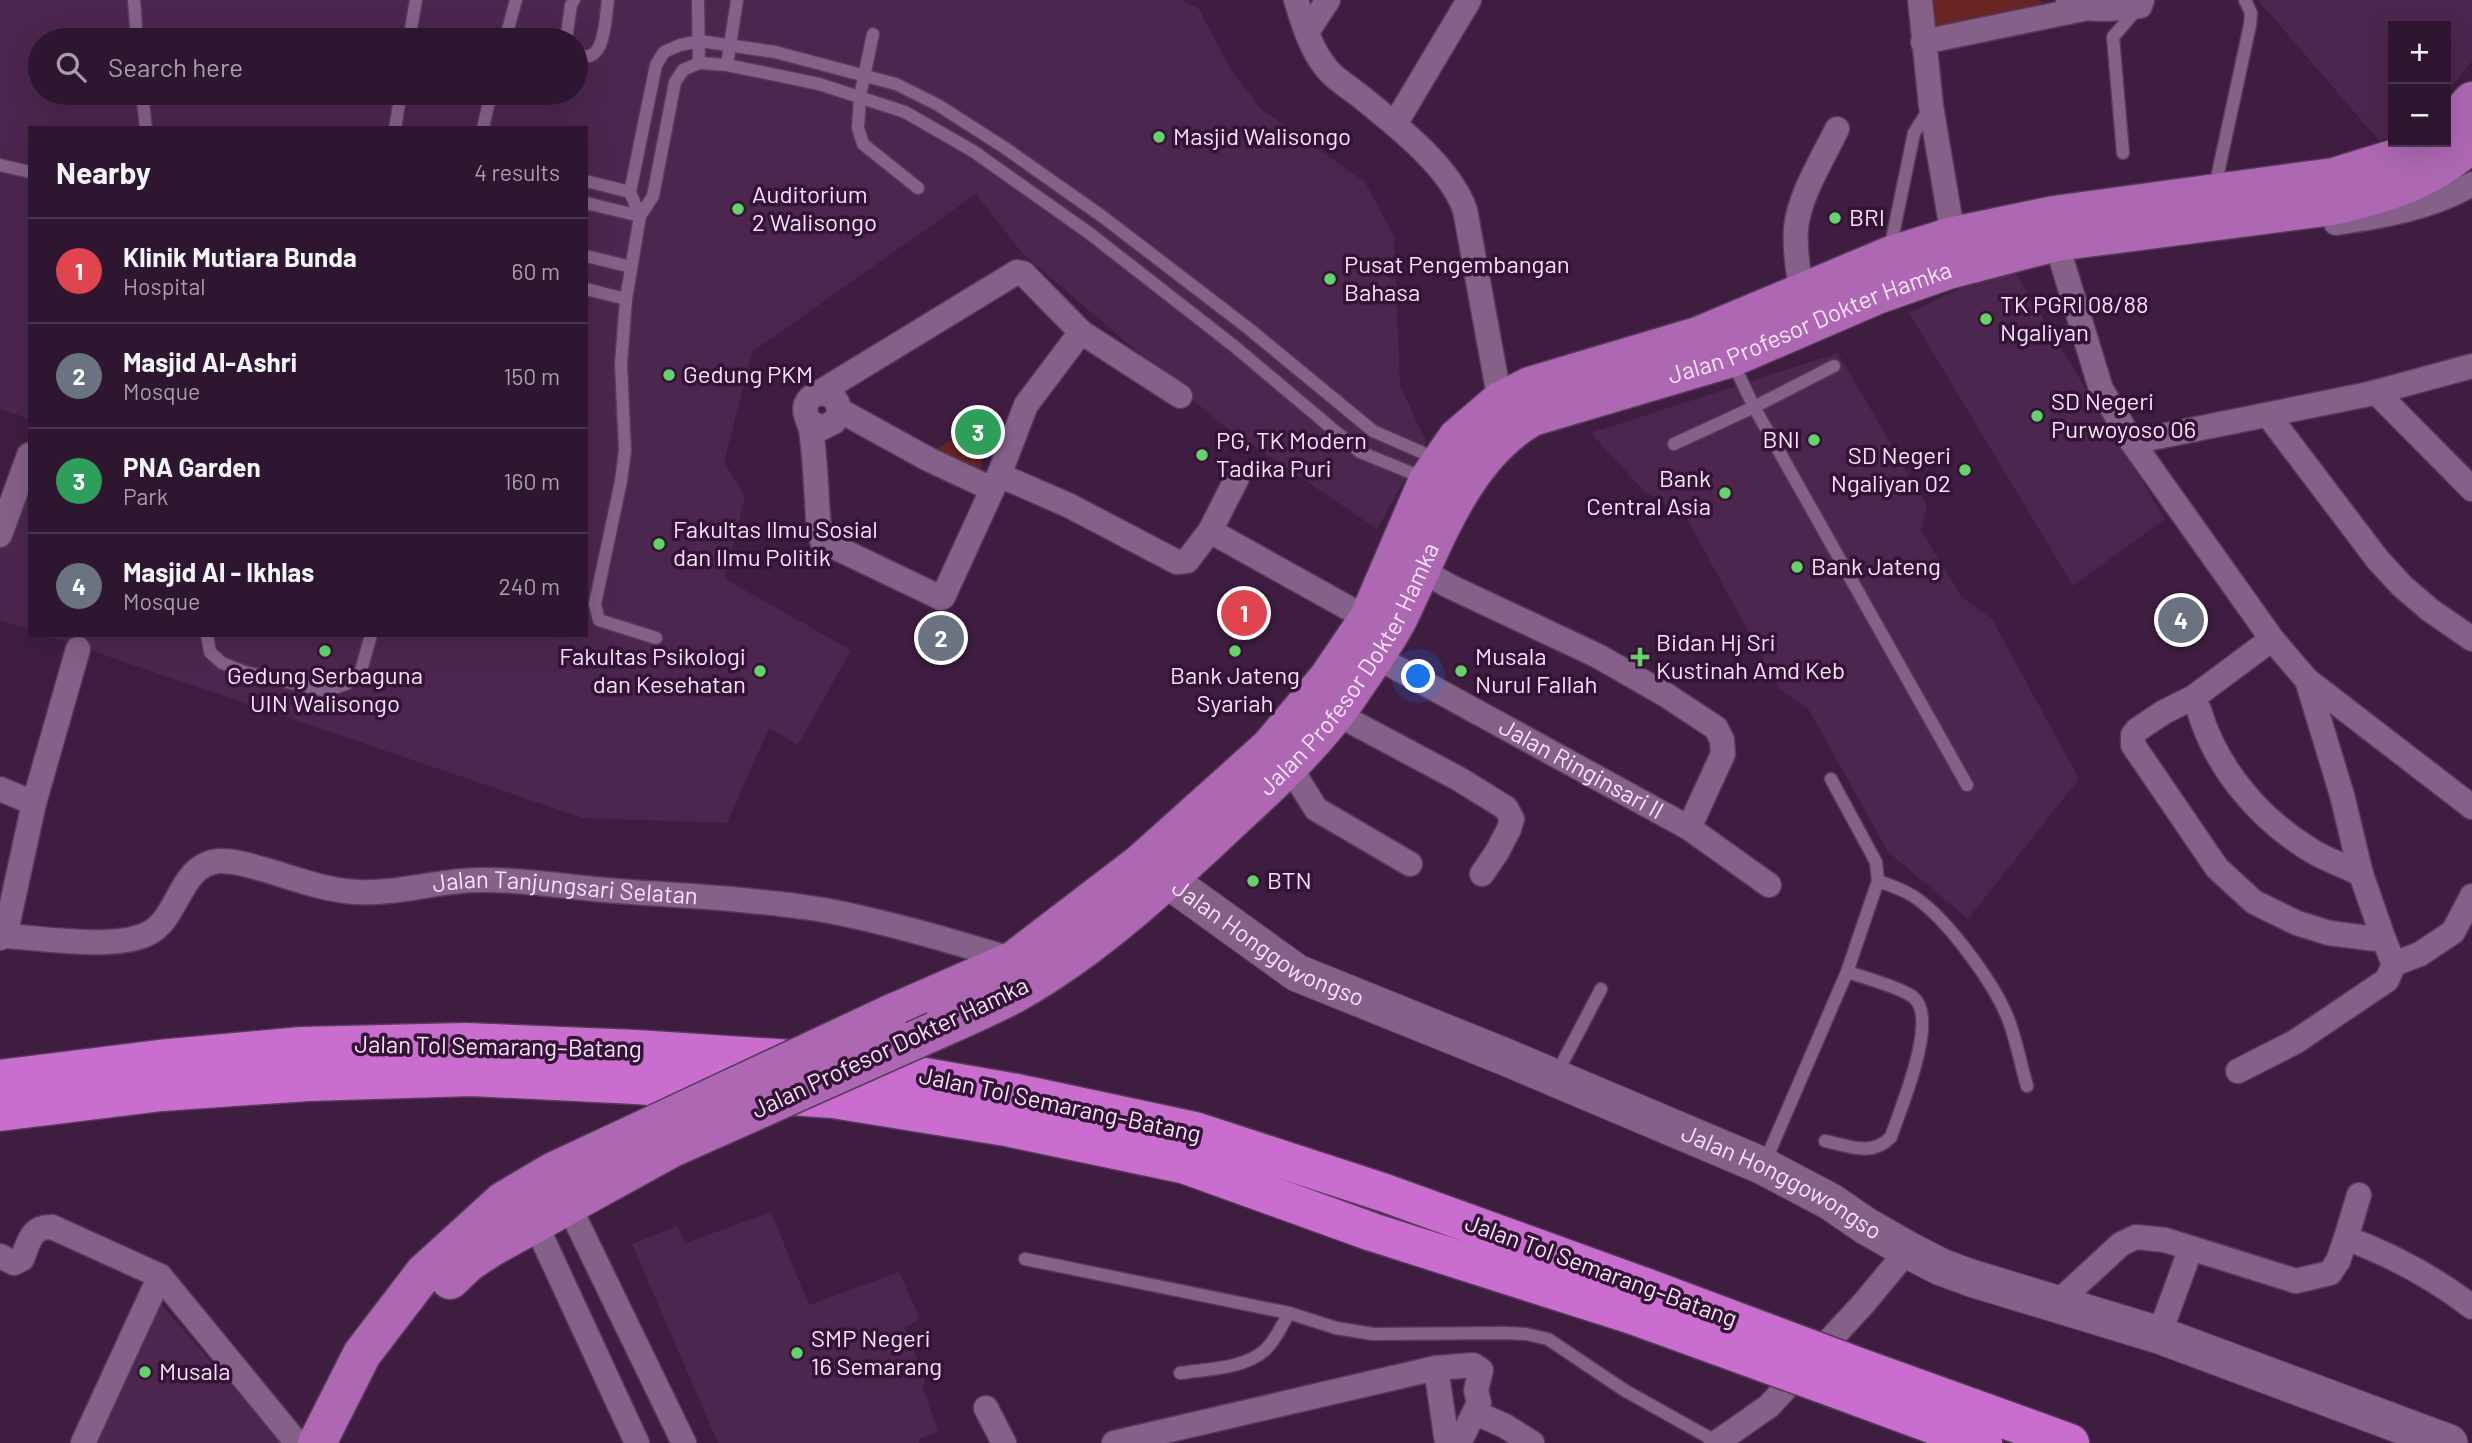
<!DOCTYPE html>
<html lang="en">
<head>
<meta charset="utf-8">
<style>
	body { margin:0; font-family:Barlow,sans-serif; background:#3a233d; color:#f1f3f6 }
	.controls { position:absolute; right:21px; top:21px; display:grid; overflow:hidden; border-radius:0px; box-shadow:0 7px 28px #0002 }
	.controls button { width:63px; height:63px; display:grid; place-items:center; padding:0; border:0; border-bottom:2px solid #49354d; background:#2e1631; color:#f1f3f6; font:35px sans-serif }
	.you { position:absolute; left:1419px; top:677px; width:24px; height:24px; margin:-18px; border:5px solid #fff; border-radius:50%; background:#1a73e8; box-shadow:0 0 0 10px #1a73e833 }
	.badge { display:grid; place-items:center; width:46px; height:46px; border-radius:50%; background:#62d469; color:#fff; font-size:23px; font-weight:700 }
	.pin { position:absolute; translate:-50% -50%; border:4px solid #fff; box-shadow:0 2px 7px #0006 }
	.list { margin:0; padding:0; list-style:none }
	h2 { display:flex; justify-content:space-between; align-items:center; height:91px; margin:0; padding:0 28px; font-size:30px }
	h2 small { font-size:23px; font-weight:400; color:#a79fab }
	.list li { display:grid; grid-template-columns:46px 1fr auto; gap:21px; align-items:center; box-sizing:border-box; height:105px; padding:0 28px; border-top:2px solid #49354d }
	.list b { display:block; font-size:26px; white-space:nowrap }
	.list p { margin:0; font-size:23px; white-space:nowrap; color:#a79fab }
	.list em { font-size:23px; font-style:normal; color:#a79fab }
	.icon { flex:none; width:38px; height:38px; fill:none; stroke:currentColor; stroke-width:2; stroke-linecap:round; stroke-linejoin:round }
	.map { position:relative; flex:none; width:2472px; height:1443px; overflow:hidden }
	.search { position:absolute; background:#2e1631; box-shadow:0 7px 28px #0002; left:28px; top:28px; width:560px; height:77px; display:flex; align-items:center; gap:18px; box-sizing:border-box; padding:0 24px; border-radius:38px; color:#a79fab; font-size:26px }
	.panel { position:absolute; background:#2e1631; box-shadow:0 7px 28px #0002; left:28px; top:126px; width:560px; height:511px; border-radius:0px }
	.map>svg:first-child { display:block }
</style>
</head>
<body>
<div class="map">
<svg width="2472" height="1443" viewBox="0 0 2472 1443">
	<rect width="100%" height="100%" fill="#3e1d41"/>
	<g fill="#4c264e" fill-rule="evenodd">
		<path d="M0,0H1182L1199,9L1230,68L1261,109L1365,182L1394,236L1400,385L1426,442L1377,529L1219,422L1022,253L976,194L752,352L724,462L745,496L725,579L851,650L798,745L769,728L727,823L583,818L45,635H586V128H30V419L0,409ZM40,40H576V93H40Z"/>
		<path d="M2258,0H2472V61L2446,94V26H2393V134L2380,142Z"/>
		<path d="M2010,264L2165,519L2073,586L1909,313Z"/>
		<path d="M1838,353L1927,506L1921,530L1962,597L1992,619L2079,779L1968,919L1888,852L1809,710L1779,688L1686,517L1644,491L1591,433Z"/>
		<path d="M30,469V630L0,620V550Z"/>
		<path d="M771,1212L809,1305L899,1272L920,1318L904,1328L925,1378L923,1387L938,1432L918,1439L919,1443H718L632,1244L677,1226L686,1243Z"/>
		<path d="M159,1302L282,1443H88Z"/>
	</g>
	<g fill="#682523">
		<path d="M1927,0H2038L2044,3L1930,38Z"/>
		<path d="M999,409L978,474L929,454Z"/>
	</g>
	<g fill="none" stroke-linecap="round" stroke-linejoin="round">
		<defs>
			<g id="lane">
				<path d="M134,0L137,40"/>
				<path d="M698,0L699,63"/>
				<path d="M873,34L860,96L858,128L863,144L918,188"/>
				<path d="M409,40L416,0"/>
				<path d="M505,40L516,0"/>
				<path d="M566,40L571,5L574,0"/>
				<path d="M576,54C606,68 605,18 608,0"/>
				<path d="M727,65L737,0"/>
				<path d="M142,93L146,128"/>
				<path d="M395,128L401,93"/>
				<path d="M483,128L491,93"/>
				<path d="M2123,153L2113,37L2137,9"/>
				<path d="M0,165L30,172"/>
				<path d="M586,181L630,192"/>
				<path d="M2215,187L2250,25L2251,13L2245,0"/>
				<path d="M586,203L640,216L653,196L675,82L683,70L699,63L727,65L819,84L905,112L973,151L1089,233L1234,346L1360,452L1424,478"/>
				<path d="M1890,249L1914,133L1931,106"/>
				<path d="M586,256L631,267"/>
				<path d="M586,289L626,299"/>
				<path d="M1732,361L1754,407L1967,785"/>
				<path d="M1674,444L1754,407L1834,366"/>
				<path d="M207,635L210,652L222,663L245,672L326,691L348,683L360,674L371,635"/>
				<path d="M656,638L599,620L595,604L621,481L625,451L621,364L626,299L640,216L630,192L656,65L664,52L680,45L700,41L775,52L896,84L938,105L1005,148L1103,217L1248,328L1373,431L1437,459"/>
				<path d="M1878,881C1890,885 1902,889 1913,896C1946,917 1997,986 2010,1024C2017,1044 2021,1065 2027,1086"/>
				<path d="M1556,1075L1601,989"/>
				<path d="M1825,1141C1850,1146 1872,1157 1891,1137C1900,1109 1940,1018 1913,997C1902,988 1863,977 1847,972"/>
				<path d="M1765,1162L1847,972L1878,881L1876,862L1831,779"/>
				<path d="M1025,1259L1289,1313L1336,1328L1373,1334L1505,1333L1526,1334L1548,1339L1624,1390L1717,1442"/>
				<path d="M1180,1373C1207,1369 1244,1369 1265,1350C1276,1340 1282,1325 1289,1313"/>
			</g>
			<g id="street">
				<path d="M1296,0C1303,23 1311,50 1327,69C1335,79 1350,88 1360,96C1396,125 1450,167 1465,210L1500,401"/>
				<path d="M1920,0L1931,106L1953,236"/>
				<path d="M2068,3C2091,13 2115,8 2140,6L2142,0"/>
				<path d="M1307,32L1328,0"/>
				<path d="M1923,42L2083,9"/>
				<path d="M1395,124L1469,0"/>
				<path d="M2336,223C2382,216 2432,208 2472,184"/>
				<path d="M2055,230L2056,242L2101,389L2132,442L2272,639L2307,680L2472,807"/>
				<path d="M1801,293C1799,272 1794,250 1796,228C1799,196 1823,158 1837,129"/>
				<path d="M2376,392L2472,489"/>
				<path d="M817,394L1017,272L1023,273L1081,332L1180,396"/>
				<path d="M839,410L928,459L992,489"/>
				<path d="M2268,415L2378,560L2402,586L2430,610L2472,639"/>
				<path d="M810,422L822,428L834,422C841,413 841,401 829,395C820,391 810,395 806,404C803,414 809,421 811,430C816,463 816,496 819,529L822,541L941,598L943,597L999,475L1026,405L1081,332"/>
				<path d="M2132,442L2369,394L2472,366"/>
				<path d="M999,475L1068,505L1177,562L1187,561L1210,531L1237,478"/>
				<path d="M1210,531L1368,619"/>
				<path d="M0,535L29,455"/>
				<path d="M1421,570L1449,586L1598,656L1666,695L1716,728L1722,740L1723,754L1689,828"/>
				<path d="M2272,639L2194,697L2164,712L2137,730L2133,735V745L2217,868L2254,902L2297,923L2329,933L2384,940L2361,874L2342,795L2307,680"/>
				<path id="s1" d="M1362,649L1689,828L1769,885"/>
				<path d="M1324,707L1459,779L1506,808L1512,819L1509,829L1497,852L1482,874"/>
				<path d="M2199,710C2216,768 2259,819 2312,851C2327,860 2345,866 2361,874"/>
				<path d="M1290,767L1316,809L1410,864"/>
				<path d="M0,789L34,803"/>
				<path d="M5,936L34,803L78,649"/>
				<path id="s2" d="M0,938L5,936C42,938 114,950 147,934C180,919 178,865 219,861C234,860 251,866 266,870C296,879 327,891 358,892C400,894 439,880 480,880C526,879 572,888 617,891C686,896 755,899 824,910C888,922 951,941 1014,960"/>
				<path d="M2394,964L2420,954L2453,932L2472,896"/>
				<path d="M2238,1071L2295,1042L2387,980L2394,964L2384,940"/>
				<path d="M562,1192L684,1443"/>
				<path d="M530,1212L637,1443"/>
				<path d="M2346,1238L2359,1195"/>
				<path d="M0,1256L14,1263L22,1259C29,1242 31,1226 52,1227L160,1276L297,1443"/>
				<path d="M2056,1304L2121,1244L2136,1237L2165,1240L2296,1281L2330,1273L2338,1261L2346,1238C2392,1255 2433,1277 2472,1307"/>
				<path d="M2159,1335L2191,1248"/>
				<path d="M1436,1368L1473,1365L1481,1370L1476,1390L1479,1403L1459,1443"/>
				<path d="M986,1408L1004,1443"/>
				<path d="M1476,1413L1505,1426L1532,1443"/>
				<path d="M83,1443L160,1276"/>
				<path d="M1114,1443L1436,1368L1447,1443"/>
				<path d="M1716,1443L1769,1406L1864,1303L1908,1250"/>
			</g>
			<g id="secondary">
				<path id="s3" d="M1143,862L1297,973L1503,1056L1763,1166L1831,1202L1866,1226L1908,1250L1941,1267L1971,1278L2159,1335L2449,1443"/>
			</g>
			<g id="primary">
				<path d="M2446,131L2472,101"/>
				<path d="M888,1015L1014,960L1142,862L1270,747L1328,678L1368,619L1428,480L1457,438L1500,401L1530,386L1698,336L1889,256L1953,236L2054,215L2334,177L2409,154L2429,142"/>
				<path id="s4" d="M935,1031C962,1019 990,1007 1016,993C1097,947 1166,882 1234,818C1275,780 1317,742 1349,695C1366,669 1386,643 1400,615C1434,545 1462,457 1532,417L1731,358L1877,295L1948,270L2056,242L2333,206C2384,194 2434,180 2472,142"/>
				<path d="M450,1280L469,1262L492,1247L670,1149"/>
				<path d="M317,1443L362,1354L424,1273L503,1201L552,1172L657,1123"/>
			</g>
			<g id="highway">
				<path d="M0,1079L159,1059L302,1046L465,1042L636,1049L839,1062L1017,1093L1195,1131L1385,1193L1645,1287"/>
				<path d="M0,1112L162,1092L308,1082L472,1077L636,1085L833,1099L1006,1127L1186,1165L1372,1232L1632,1315"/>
				<path d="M1851,1364L2070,1443"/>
				<path d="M1839,1390L1983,1443"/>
			</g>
		</defs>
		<use href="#lane" stroke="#573959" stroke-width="15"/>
		<use href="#street" stroke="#573959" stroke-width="27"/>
		<use href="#secondary" stroke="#573959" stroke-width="39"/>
		<use href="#primary" stroke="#573959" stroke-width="41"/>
		<use href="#highway" stroke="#573959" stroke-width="41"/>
		<use href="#lane" stroke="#856088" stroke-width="12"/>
		<use href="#street" stroke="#856088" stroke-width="24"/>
		<use href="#secondary" stroke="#856088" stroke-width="37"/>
		<use href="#primary" stroke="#ae68b3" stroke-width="38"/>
		<use href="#highway" stroke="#c96ecf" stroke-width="38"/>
		<defs>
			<g id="primary-bridge">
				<path d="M657,1123L888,1015"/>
				<path d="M670,1149L935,1031"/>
			</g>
			<g id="highway-bridge">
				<path d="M1645,1287L1851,1364"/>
				<path d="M1632,1315L1839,1390"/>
			</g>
		</defs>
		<use href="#primary-bridge" stroke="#573959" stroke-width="41" stroke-linecap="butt"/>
		<use href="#highway-bridge" stroke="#573959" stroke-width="41" stroke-linecap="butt"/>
		<use href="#primary-bridge" stroke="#ae68b3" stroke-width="38"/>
		<use href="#highway-bridge" stroke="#c96ecf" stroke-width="38"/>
	</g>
	<g fill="#62d469" stroke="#341336" stroke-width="2.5">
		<circle cx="1159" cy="137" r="7"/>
		<circle cx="738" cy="209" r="7"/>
		<circle cx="1835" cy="218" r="7"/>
		<circle cx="1330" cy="279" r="7"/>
		<circle cx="1986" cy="319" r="7"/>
		<circle cx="669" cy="375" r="7"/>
		<circle cx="2037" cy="416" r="7"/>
		<circle cx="1814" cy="440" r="7"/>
		<circle cx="1202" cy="455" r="7"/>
		<circle cx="1965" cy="470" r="7"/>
		<circle cx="1725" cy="493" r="7"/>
		<circle cx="659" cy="544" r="7"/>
		<circle cx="1797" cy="567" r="7"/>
		<circle cx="325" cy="651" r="7"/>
		<circle cx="1235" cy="651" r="7"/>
		<path d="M1636.5 646.5h7v7h7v7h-7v7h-7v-7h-7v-7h7z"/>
		<circle cx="760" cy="671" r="7"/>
		<circle cx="1461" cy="671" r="7"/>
		<circle cx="1253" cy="881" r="7"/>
		<circle cx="797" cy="1353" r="7"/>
		<circle cx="145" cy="1372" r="7"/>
	</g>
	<g text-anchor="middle" stroke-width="7" stroke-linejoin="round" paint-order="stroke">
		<g font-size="24" fill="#f8e2f9" stroke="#341336" text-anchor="start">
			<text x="1173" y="145">Masjid Walisongo</text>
			<text x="752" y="203">Auditorium<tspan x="752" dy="28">2 Walisongo</tspan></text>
			<text x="1849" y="226">BRI</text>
			<text x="1344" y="273">Pusat Pengembangan<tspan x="1344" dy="28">Bahasa</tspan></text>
			<text x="2000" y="313">TK PGRI 08/88<tspan x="2000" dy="28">Ngaliyan</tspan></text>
			<text x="683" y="383">Gedung PKM</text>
			<text x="2051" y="410">SD Negeri<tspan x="2051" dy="28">Purwoyoso 06</tspan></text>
			<text x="1800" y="448" text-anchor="end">BNI</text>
			<text x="1216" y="449">PG, TK Modern<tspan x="1216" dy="28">Tadika Puri</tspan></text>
			<text x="1951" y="464" text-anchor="end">SD Negeri<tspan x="1951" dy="28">Ngaliyan 02</tspan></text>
			<text x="1711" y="487" text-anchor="end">Bank<tspan x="1711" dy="28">Central Asia</tspan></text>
			<text x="673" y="538">Fakultas Ilmu Sosial<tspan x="673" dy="28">dan Ilmu Politik</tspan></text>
			<text x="1811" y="575">Bank Jateng</text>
			<text x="1656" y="651">Bidan Hj Sri<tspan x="1656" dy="28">Kustinah Amd Keb</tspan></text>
			<text x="746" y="665" text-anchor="end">Fakultas Psikologi<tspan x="746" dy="28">dan Kesehatan</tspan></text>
			<text x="1475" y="665">Musala<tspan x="1475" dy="28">Nurul Fallah</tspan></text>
			<text x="325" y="684" text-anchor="middle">Gedung Serbaguna<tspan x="325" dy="28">UIN Walisongo</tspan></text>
			<text x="1235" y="684" text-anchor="middle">Bank Jateng<tspan x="1235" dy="28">Syariah</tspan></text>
			<text x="1267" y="889">BTN</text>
			<text x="811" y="1347">SMP Negeri<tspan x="811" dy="28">16 Semarang</tspan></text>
			<text x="159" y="1380">Musala</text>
		</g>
		<g font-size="24" fill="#f8e2f9" stroke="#341336">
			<text dy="8" stroke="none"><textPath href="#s4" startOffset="1169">Jalan Profesor Dokter Hamka</textPath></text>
			<text dy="8" stroke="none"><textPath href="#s4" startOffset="560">Jalan Profesor Dokter Hamka</textPath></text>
			<text dy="8" stroke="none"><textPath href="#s1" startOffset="250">Jalan Ringinsari II</textPath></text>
			<text dy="8" stroke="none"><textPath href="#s2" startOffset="606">Jalan Tanjungsari Selatan</textPath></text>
			<text dy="8" stroke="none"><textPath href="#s3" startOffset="150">Jalan Honggowongso</textPath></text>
			<text transform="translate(498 1047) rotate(1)" y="8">Jalan Tol Semarang–Batang</text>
			<text transform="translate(890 1048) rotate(-25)" y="8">Jalan Profesor Dokter Hamka</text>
			<text transform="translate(1060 1105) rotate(12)" y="8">Jalan Tol Semarang–Batang</text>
			<text dy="8" stroke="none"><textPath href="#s3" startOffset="718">Jalan Honggowongso</textPath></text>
			<text transform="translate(1601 1271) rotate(20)" y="8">Jalan Tol Semarang–Batang</text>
		</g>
	</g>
</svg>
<div class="controls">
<button>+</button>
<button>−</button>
</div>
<div class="you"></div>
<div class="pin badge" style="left:1244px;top:613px;background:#e0444e">1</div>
<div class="pin badge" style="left:941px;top:638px;background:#6b7280">2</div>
<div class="pin badge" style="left:978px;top:432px;background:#2e9e5b">3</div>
<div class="pin badge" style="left:2181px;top:620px;background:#6b7280">4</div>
<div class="search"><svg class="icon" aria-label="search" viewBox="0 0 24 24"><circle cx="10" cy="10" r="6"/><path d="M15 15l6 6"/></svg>Search here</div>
<section class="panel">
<h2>Nearby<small>4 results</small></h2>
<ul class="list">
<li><span class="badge" style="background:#e0444e">1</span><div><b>Klinik Mutiara Bunda</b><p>Hospital</p></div><em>60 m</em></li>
<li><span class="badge" style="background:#6b7280">2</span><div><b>Masjid Al-Ashri</b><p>Mosque</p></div><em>150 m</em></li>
<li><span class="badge" style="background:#2e9e5b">3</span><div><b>PNA Garden</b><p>Park</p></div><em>160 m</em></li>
<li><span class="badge" style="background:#6b7280">4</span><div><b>Masjid Al - Ikhlas</b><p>Mosque</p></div><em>240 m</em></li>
</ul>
</section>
</div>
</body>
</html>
